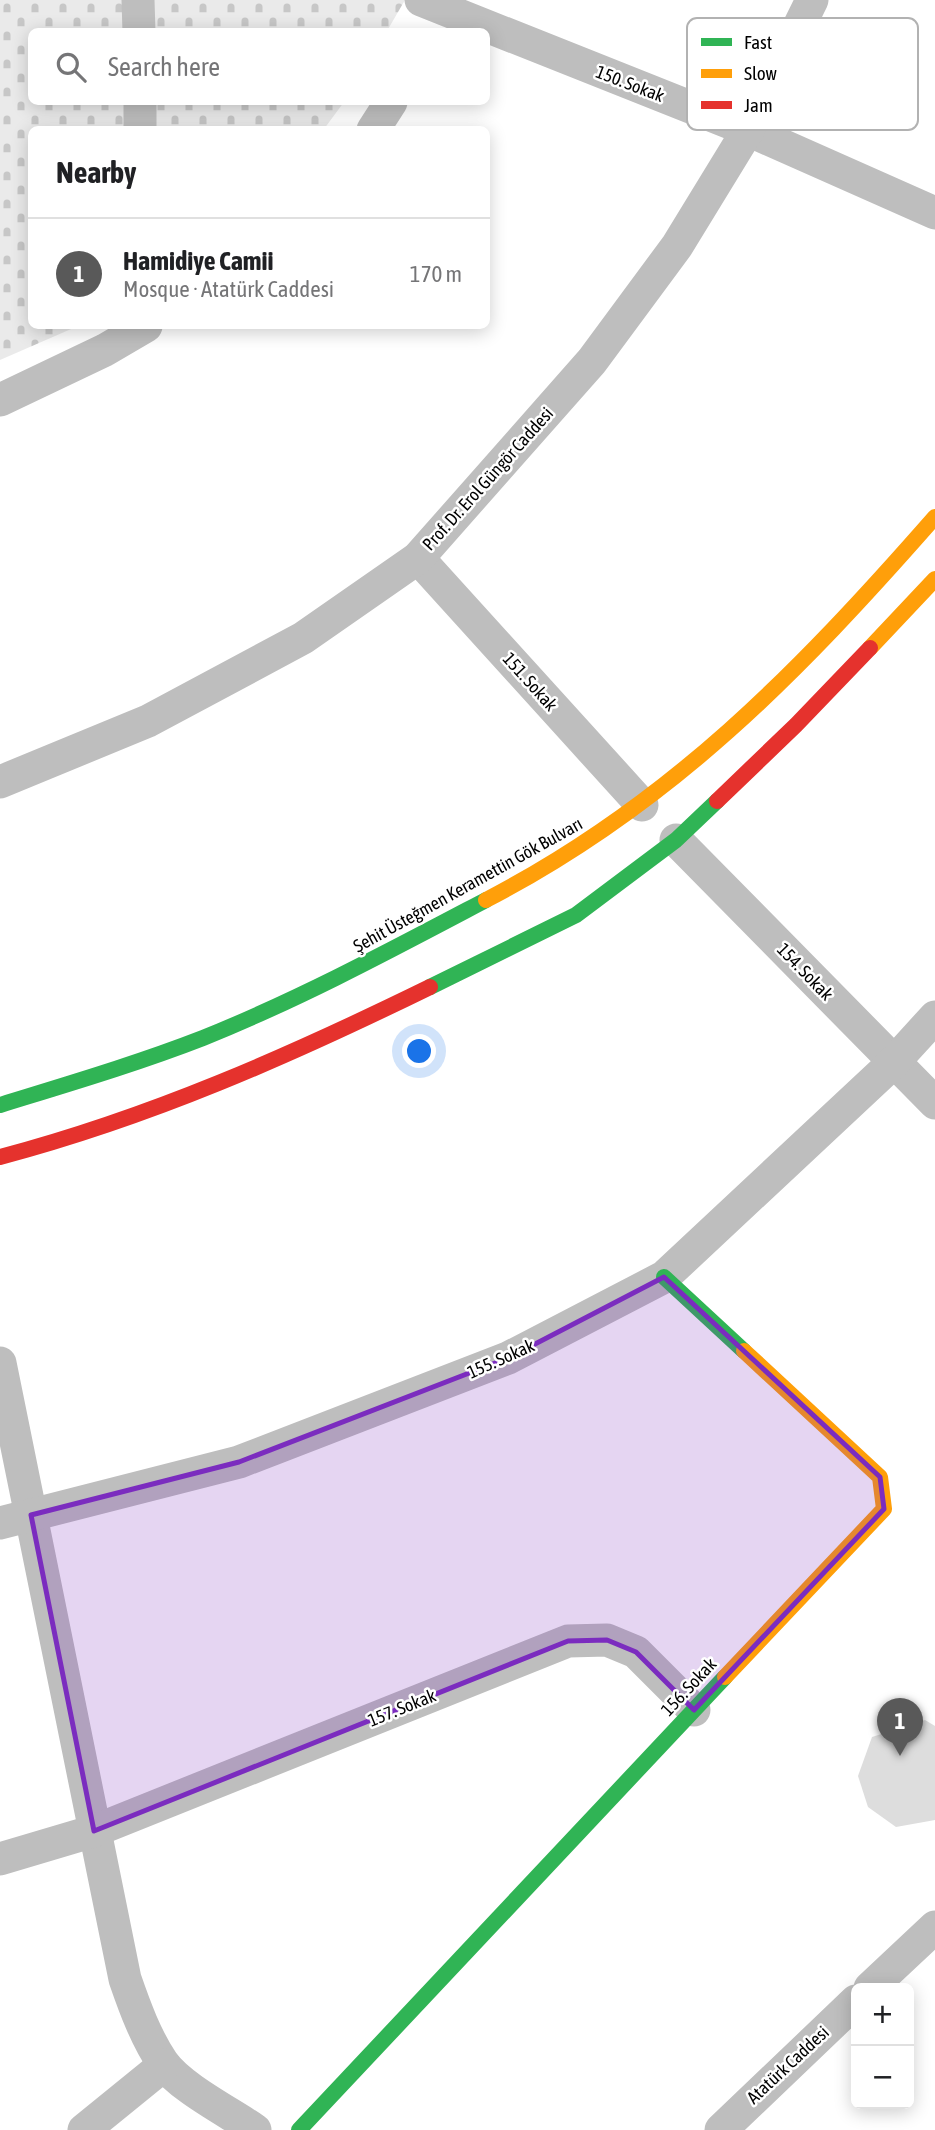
<!DOCTYPE html>
<html lang="en">
<head>
<meta charset="utf-8">
<style>
	body { margin:0; font-family:"Asap Condensed",sans-serif; background:#f2f2f2; color:#202124 }
	.controls { position:absolute; right:21px; bottom:21px; display:grid; overflow:hidden; border-radius:10px; box-shadow:0 4px 18px #0003 }
	.controls button { width:63px; height:63px; display:grid; place-items:center; padding:0; border:0; border-bottom:2px solid #e0e0e0; background:#fff; color:#202124; font:35px sans-serif }
	.you { position:absolute; left:420px; top:1052px; width:24px; height:24px; margin:-18px; border:5px solid #fff; border-radius:50%; background:#1a73e8; box-shadow:0 0 0 10px #1a73e833 }
	.badge { display:grid; place-items:center; width:46px; height:46px; border-radius:50%; background:#595959; color:#fff; font-size:23px; font-weight:700 }
	.pin { position:absolute; translate:-50% -58px; filter:drop-shadow(0 2px 4px #0008) }
	.pin::after { content:''; position:absolute; top:37px; width:24px; height:21px; background:inherit; clip-path:polygon(0 0,100% 0,50% 100%) }
	.list { margin:0; padding:0; list-style:none }
	h2 { display:flex; justify-content:space-between; align-items:center; height:91px; margin:0; padding:0 28px; font-size:30px }
	h2 small { font-size:23px; font-weight:400; color:#757577 }
	.list li { display:grid; grid-template-columns:46px 1fr auto; gap:21px; align-items:center; box-sizing:border-box; height:112px; padding:0 28px; border-top:2px solid #e0e0e0 }
	.list b { display:block; font-size:26px; white-space:nowrap }
	.list p { margin:0; font-size:23px; white-space:nowrap; color:#757577 }
	.list em { font-size:23px; font-style:normal; color:#757577 }
	.icon { flex:none; width:38px; height:38px; fill:none; stroke:currentColor; stroke-width:2; stroke-linecap:round; stroke-linejoin:round }
	.map { position:relative; flex:none; width:935px; height:2130px; overflow:hidden }
	.search { position:absolute; background:#fff; box-shadow:0 4px 18px #0003; left:28px; top:28px; width:462px; height:77px; display:flex; align-items:center; gap:18px; box-sizing:border-box; padding:0 24px; border-radius:10px; color:#757577; font-size:26px }
	.panel { position:absolute; background:#fff; box-shadow:0 4px 18px #0003; left:28px; top:126px; width:462px; height:203px; border-radius:10px }
	.map>svg:first-child { display:block }
</style>
</head>
<body>
<div class="map">
<svg width="935" height="2130" viewBox="0 0 935 2130">
	<defs>
		<pattern id="cemetery-stones" width="16" height="16" patternUnits="userSpaceOnUse" patternTransform="scale(1.75)"><rect width="16" height="16" fill="#eaeaea"/><path d="M2 7V4a2 2 0 0 1 4 0v3zM10 15v-3a2 2 0 0 1 4 0v3z" fill="#c7c7c7"/></pattern>
	</defs>
	<rect width="100%" height="100%" fill="#fff"/>
	<path fill="url(#cemetery-stones)" d="M0,0H405L387,31L32,32V102H344L324,129L32,130V326H78L0,360Z"/>
	<path fill="#ddd" d="M925,1720L935,1726V1820L896,1827L868,1807L858,1776L872,1737Z"/>
	<g fill="none" stroke-linecap="round" stroke-linejoin="round">
		<g stroke="#bebebe" stroke-width="33">
			<path d="M138,0L139,32"/>
			<path d="M421,0L748,130L935,213"/>
			<path d="M140,102V130"/>
			<path d="M373,130L391,102"/>
			<path d="M0,400L105,350L146,326"/>
			<path d="M418,558L642,805"/>
			<path d="M0,782L148,721L303,638L418,558L592,361L677,246L748,130L812,0"/>
			<path d="M676,840L935,1103"/>
			<path d="M0,1363L125,1979C135,2008 146,2038 163,2063C181,2088 229,2112 255,2130"/>
			<path d="M0,1523L239,1462L508,1358L664,1277L894,1062L935,1017"/>
			<path d="M0,1859L94,1831L568,1641L607,1640L636,1652L694,1710"/>
			<path d="M870,1988L935,1927"/>
			<path d="M84,2130L164,2065"/>
			<path d="M721,2130L856,2001"/>
		</g>
		<g stroke="#30b455" stroke-width="16">
			<path d="M430,987L576,915L676,840L717,801"/>
			<path d="M0,1105C68,1084 136,1064 203,1038C300,999 393,949 486,900"/>
			<path d="M664,1277L744,1351"/>
			<path d="M299,2130L725,1677"/>
		</g>
		<g stroke="#ff9f0a" stroke-width="16">
			<path d="M870,648L935,579"/>
			<path d="M486,900C671,804 799,672 935,517"/>
			<path d="M725,1677L884,1509L880,1477L744,1351"/>
		</g>
		<g stroke="#e5322d" stroke-width="16">
			<path d="M717,801L796,725L870,648"/>
			<path d="M0,1157C151,1117 289,1056 430,987"/>
		</g>
	</g>
	<path fill="#7b2cbf" fill-opacity="0.2" stroke="#7b2cbf" stroke-width="5" stroke-linejoin="round" d="M664,1277L880,1477L884,1509L694,1710L636,1652L607,1640L568,1641L94,1831L31,1515L239,1462L508,1358Z"/>
	<g text-anchor="middle" stroke-width="5" stroke-linejoin="round" paint-order="stroke">
		<g font-size="18" fill="#000" stroke="#fff">
			<text transform="translate(630 84) rotate(21)" y="6">150. Sokak</text>
			<text transform="translate(488 479) rotate(-48)" y="6">Prof. Dr. Erol Güngör Caddesi</text>
			<text transform="translate(530 682) rotate(48)" y="6">151. Sokak</text>
			<text transform="translate(468 885) rotate(-29)" y="6">Şehit Üsteğmen Keramettin Gök Bulvarı</text>
			<text transform="translate(805 972) rotate(46)" y="6">154. Sokak</text>
			<text transform="translate(501 1359) rotate(-24)" y="6">155. Sokak</text>
			<text transform="translate(689 1687) rotate(-47)" y="6">156. Sokak</text>
			<text transform="translate(402 1708) rotate(-22)" y="6">157. Sokak</text>
			<text transform="translate(788 2065) rotate(-43)" y="6">Atatürk Caddesi</text>
		</g>
	</g>
	<rect x="687" y="18" width="231" height="112" rx="10" fill="#fff" stroke="#b2b2b2" stroke-width="2"/>
	<rect x="701" y="38" width="31" height="8" fill="#30b455"/>
	<rect x="701" y="69" width="31" height="9" fill="#ff9f0a"/>
	<rect x="701" y="101" width="31" height="8" fill="#e5322d"/>
	<g font-size="19" fill="#000">
		<text x="744" y="49">Fast</text>
		<text x="744" y="80">Slow</text>
		<text x="744" y="112">Jam</text>
	</g>
</svg>
<div class="controls">
<button>+</button>
<button>−</button>
</div>
<div class="you"></div>
<div class="pin badge" style="left:900px;top:1756px">1</div>
<div class="search"><svg class="icon" aria-label="search" viewBox="0 0 24 24"><circle cx="10" cy="10" r="6"/><path d="M15 15l6 6"/></svg>Search here</div>
<section class="panel">
<h2>Nearby<small></small></h2>
<ul class="list">
<li><span class="badge">1</span><div><b>Hamidiye Camii</b><p>Mosque · Atatürk Caddesi</p></div><em>170 m</em></li>
</ul>
</section>
</div>
</body>
</html>
